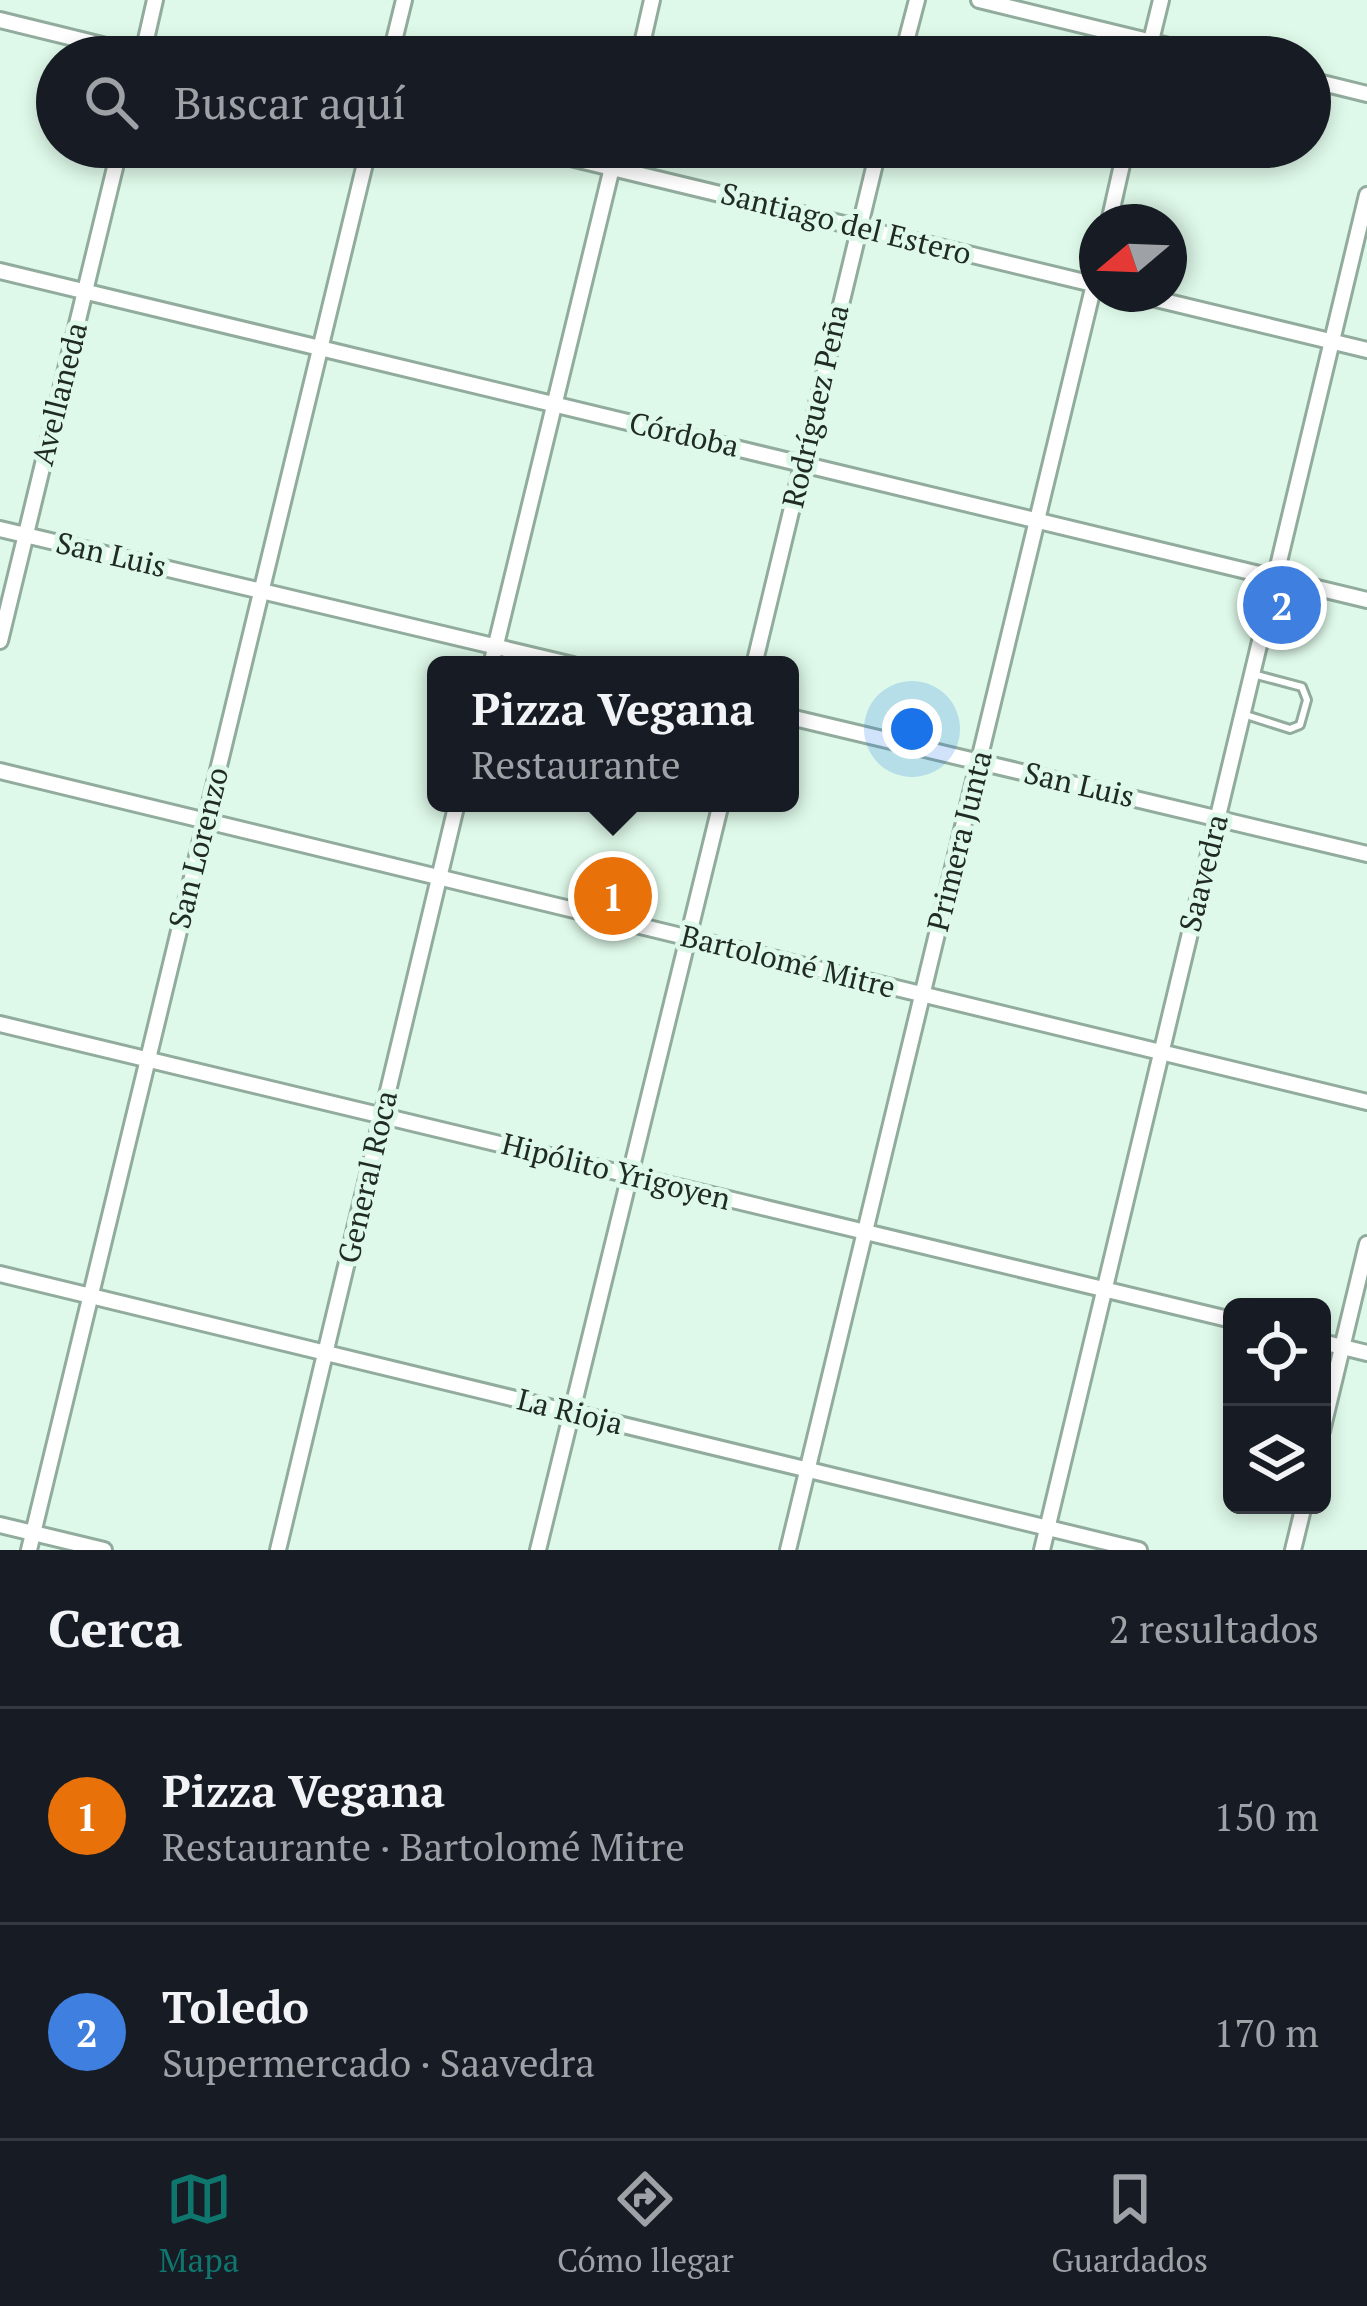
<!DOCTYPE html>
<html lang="es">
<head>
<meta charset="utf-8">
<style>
	body { margin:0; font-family:"PT Serif",serif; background:#20242c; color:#f1f3f6 }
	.controls { position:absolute; right:36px; bottom:36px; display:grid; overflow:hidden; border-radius:18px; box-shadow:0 6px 18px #0003 }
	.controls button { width:108px; height:108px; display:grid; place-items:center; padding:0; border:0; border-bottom:3px solid #363941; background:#171b24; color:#f1f3f6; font:60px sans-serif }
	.compass { position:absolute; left:1079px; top:204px; width:108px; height:108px; border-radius:50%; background:#171b24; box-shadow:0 6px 18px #0003; rotate:251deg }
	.you { position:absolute; left:912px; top:729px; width:42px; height:42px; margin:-30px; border:9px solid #fff; border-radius:50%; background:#1a73e8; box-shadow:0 0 0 18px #1a73e833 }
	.badge { display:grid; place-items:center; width:78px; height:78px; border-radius:50%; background:#0f766e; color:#fff; font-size:39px; font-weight:700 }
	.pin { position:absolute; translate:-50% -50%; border:6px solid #fff; box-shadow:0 3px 12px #0006 }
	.popup { position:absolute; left:427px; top:656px; width:372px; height:156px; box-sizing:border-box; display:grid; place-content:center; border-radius:18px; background:#171b24; filter:drop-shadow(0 3px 9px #0005); font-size:39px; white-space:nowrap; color:#9ea1a6 }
	.popup b { font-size:45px; color:#f1f3f6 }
	.popup::after { content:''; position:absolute; left:50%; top:100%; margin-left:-24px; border:24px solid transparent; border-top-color:#171b24 }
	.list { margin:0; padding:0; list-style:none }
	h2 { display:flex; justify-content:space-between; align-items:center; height:156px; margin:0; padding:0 48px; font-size:51px }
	h2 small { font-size:39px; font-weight:400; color:#9ea1a6 }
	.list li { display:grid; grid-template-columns:78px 1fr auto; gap:36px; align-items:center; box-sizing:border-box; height:216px; padding:0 48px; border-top:3px solid #363941 }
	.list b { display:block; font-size:45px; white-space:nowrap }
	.list p { margin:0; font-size:39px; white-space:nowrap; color:#9ea1a6 }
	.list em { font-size:39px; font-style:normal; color:#9ea1a6 }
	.icon { flex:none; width:66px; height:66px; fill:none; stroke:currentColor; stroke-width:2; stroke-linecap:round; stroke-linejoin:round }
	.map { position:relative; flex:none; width:1367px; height:1550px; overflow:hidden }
	.search { position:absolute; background:#171b24; box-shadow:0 6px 18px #0003; left:36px; right:36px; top:36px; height:132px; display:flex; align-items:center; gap:30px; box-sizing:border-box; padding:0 42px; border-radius:66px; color:#9ea1a6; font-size:45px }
	.sheet { height:588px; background:#171b24 }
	nav { display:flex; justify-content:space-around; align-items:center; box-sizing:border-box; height:168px; border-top:3px solid #363941; background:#171b24; font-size:33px; color:#9ea1a6 }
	nav a { display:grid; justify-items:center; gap:6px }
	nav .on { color:#0f766e }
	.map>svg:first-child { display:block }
</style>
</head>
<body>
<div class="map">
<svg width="1367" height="1550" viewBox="0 0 1367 1550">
	<rect width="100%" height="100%" fill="#def9e9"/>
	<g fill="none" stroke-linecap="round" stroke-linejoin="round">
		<defs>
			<path id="service" d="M1246,715L1290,729L1300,725L1307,700L1302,687L1253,674"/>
			<g id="minor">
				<path d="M979,0L1214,57"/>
				<path d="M0,20L151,57"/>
				<path d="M142,57L155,0"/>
				<path d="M390,57L404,0"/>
				<path d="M639,57L652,0"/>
				<path d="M902,57L917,0"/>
				<path d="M1147,57L1161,0"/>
				<path d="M1310,80L1367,94"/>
				<path d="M525,147L1097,285"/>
				<path d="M1109,222L1126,147"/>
				<path d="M0,271L1367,600"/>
				<path d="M1135,294L1367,350"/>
				<path d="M0,529L573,665"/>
				<path d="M0,641L120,147"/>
				<path d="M491,665L617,147"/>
				<path d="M754,665L879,147"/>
				<path d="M790,717L1367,854"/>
				<path d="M0,771L1367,1102"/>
				<path d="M0,1024L1232,1320"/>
				<path d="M0,1274L1139,1550"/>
				<path d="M1322,1342L1367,1353"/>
				<path d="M1322,1431L1367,1244"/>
				<path d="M0,1525L104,1550"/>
				<path d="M29,1550L369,147"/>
				<path d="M278,1550L457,803"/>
				<path d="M538,1550L721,803"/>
				<path d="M788,1550L1097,272"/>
				<path d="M1042,1550L1367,195"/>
				<path d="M1293,1550L1304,1505"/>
			</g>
		</defs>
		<use href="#service" stroke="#91ab9c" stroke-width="12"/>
		<use href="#minor" stroke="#91ab9c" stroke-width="20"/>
		<use href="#service" stroke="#fff" stroke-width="6"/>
		<use href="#minor" stroke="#fff" stroke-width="14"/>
	</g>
	<g text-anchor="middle" stroke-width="10" stroke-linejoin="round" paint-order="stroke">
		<g font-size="30" fill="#212b25" stroke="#def9e9">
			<text transform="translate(846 224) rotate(14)" y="10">Santiago del Estero</text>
			<text transform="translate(60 394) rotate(-76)" y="10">Avellaneda</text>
			<text transform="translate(816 406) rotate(-77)" y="10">Rodríguez Peña</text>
			<text transform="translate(684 435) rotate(13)" y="10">Córdoba</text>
			<text transform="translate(111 555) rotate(13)" y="10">San Luis</text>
			<text transform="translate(1079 785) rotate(13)" y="10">San Luis</text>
			<text transform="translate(960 841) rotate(-76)" y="10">Primera Junta</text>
			<text transform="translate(199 848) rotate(-76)" y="10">San Lorenzo</text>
			<text transform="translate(1204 873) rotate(-76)" y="10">Saavedra</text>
			<text transform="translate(788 962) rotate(14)" y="10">Bartolomé Mitre</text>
			<text transform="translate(616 1172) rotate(14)" y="10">Hipólito Yrigoyen</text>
			<text transform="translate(368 1177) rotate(-77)" y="10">General Roca</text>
			<text transform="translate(570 1412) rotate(14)" y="10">La Rioja</text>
		</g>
	</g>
</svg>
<div class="controls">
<button><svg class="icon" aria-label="locate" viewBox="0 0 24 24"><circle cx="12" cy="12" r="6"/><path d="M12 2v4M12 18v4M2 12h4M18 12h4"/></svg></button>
<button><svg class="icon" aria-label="layers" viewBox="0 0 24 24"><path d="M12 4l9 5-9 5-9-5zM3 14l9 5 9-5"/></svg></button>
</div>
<svg class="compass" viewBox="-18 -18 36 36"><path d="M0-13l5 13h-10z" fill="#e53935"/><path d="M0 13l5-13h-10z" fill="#9ea1a6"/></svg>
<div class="you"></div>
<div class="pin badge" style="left:613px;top:896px;background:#e8710a">1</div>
<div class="popup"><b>Pizza Vegana</b>Restaurante</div>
<div class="pin badge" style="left:1282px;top:605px;background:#3f7fe0">2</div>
<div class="search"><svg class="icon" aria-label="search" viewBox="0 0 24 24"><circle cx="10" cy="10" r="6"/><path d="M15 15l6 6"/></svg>Buscar aquí</div>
</div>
<section class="sheet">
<h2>Cerca<small>2 resultados</small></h2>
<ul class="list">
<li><span class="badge" style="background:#e8710a">1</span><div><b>Pizza Vegana</b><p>Restaurante · Bartolomé Mitre</p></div><em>150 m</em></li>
<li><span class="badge" style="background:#3f7fe0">2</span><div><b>Toledo</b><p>Supermercado · Saavedra</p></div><em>170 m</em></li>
</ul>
</section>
<nav>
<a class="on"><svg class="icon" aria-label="map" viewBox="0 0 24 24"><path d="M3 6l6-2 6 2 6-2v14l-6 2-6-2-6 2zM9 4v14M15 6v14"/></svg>Mapa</a>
<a><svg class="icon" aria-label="directions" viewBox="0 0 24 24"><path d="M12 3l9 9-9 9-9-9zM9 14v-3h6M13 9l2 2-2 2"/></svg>Cómo llegar</a>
<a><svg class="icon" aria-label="saved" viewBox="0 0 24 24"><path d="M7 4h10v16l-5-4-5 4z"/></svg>Guardados</a>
</nav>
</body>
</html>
